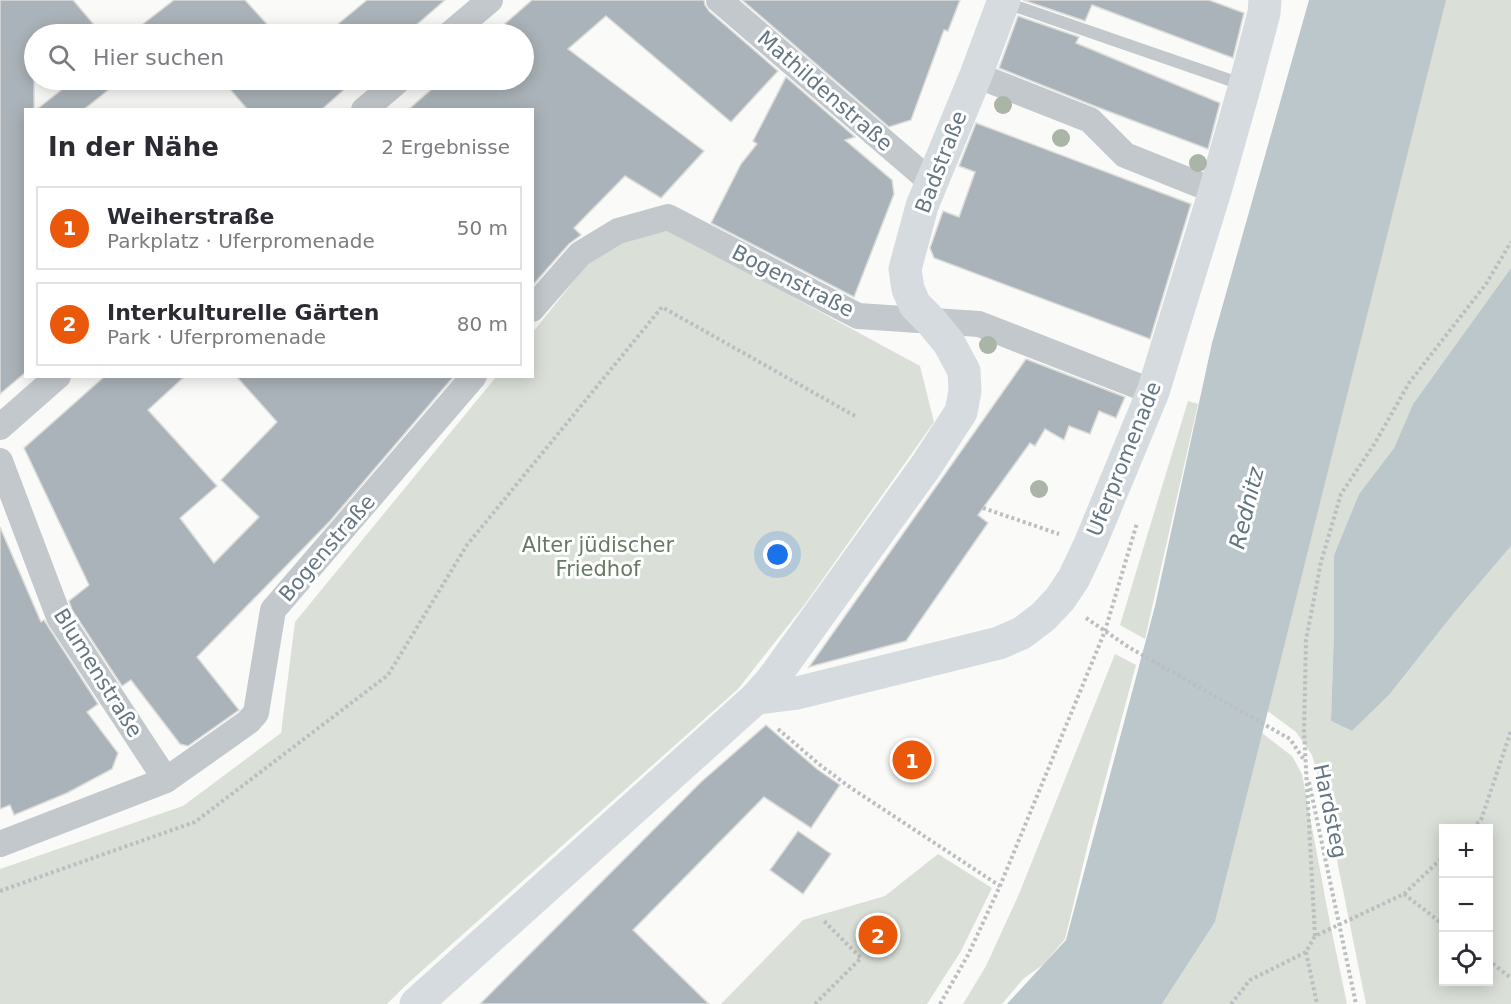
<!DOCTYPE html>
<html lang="de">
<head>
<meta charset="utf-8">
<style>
	body { margin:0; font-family:"DejaVu Sans",sans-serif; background:#f2f2f3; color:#2b2b33 }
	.controls { position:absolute; right:18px; bottom:18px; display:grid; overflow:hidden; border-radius:0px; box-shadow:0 3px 15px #0003 }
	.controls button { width:54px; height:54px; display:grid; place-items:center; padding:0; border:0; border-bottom:2px solid #e1e1e2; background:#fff; color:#2b2b33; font:30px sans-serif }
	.you { position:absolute; left:778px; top:555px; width:21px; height:21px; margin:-15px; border:4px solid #fff; border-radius:50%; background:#1a73e8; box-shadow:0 0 0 9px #1a73e833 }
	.badge { display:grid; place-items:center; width:39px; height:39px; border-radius:50%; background:#ea580c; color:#fff; font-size:20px; font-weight:700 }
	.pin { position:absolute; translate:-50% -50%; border:3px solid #fff; box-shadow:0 2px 6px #0006 }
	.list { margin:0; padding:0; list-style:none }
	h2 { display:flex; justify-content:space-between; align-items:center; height:78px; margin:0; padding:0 24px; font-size:26px }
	h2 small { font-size:20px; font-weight:400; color:#7c7c81 }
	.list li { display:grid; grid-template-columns:39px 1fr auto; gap:18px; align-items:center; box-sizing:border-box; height:84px; margin:0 12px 12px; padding:0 12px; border:2px solid #e1e1e2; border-radius:0px }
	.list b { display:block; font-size:22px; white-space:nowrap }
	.list p { margin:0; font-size:20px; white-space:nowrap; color:#7c7c81 }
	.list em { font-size:20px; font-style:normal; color:#7c7c81 }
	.icon { flex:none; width:33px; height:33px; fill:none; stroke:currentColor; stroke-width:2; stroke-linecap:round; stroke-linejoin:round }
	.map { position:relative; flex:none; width:1511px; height:1004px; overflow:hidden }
	.search { position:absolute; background:#fff; box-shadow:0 3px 15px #0003; left:24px; top:24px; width:510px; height:66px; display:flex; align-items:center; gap:15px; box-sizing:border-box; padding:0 21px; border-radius:33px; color:#7c7c81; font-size:22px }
	.panel { position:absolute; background:#fff; box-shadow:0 3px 15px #0003; left:24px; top:108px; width:510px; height:270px; border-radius:0px }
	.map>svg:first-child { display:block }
</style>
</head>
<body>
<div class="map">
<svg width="1511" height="1004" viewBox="0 0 1511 1004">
	<rect width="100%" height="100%" fill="#fafaf8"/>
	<g fill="#dadfd7" fill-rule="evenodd">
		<path d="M1443,0H1511V268L1413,404L1394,448L1359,494L1334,555V629L1331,721L1352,731L1389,695L1454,613L1511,546V1004H1366L1326,806L1312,755L1296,732L1265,709ZM1444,828H1488V982H1444Z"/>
		<path d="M666,228L920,366L934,422L805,604L738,689L406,985L387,1004H0V869L183,806L281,733L295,622L496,377L532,376L533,332L589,262L622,242Z"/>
		<path d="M1188,401L1198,404L1145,639L1120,625Z"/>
		<path d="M1115,654L1136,665L1088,844L1065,939L1044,964L1023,979L1002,1004H963L986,966L1019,894Z"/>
		<path d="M1262,733L1292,756L1302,774L1329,918L1347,1004H1162L1215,922Z"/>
		<path d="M938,854L992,888L961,951L927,1004H721L803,920L885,896Z"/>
	</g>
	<g fill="#bbc7cb">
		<path d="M1309,0H1446L1215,922L1162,1004H1007L1066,940L1155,606L1212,343Z"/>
		<path d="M1511,268V546L1454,613L1389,695L1352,731L1331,721L1334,629V555L1359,494L1394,448L1413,404Z"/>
	</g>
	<g fill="#aab3b9" stroke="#dcdcda" stroke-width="1.5">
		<path d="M0,0H73L102,34H34V110H26V372L0,394Z"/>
		<path d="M174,0H245L276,34H184L181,31L177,34H130Z"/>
		<path d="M367,0H445L406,34H326Z"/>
		<path d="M532,0H704L705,5L709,11L778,71L731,122L606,16L568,49L704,151L661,198L625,176L574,228L581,235L569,244L532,286V110H408L442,80H524V34H493Z"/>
		<path d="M742,0H960L948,31L944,30L911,120L889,127Z"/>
		<path d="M1023,0H1209L1244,13L1233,58L1092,5L1085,21Z"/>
		<path d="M1018,16L1079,37L1076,43L1220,103L1208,149L1097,107L999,68Z"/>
		<path d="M786,77L855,137L845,140L892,180L894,194L854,297L711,223L741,164L757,144L753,141Z"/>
		<path d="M74,80H121L83,110H36Z"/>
		<path d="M222,80H355L321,110H248Z"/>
		<path d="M976,123L1191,204L1150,339L934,258L930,248L943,211L959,217L975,172L959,166Z"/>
		<path d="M1026,359L1125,397L1116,418L1099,411L1090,434L1069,426L1064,440L1045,429L1035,446L1030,443L978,515L988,523L906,641L809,667Z"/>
		<path d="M105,376H185L148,410L217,486L180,518L214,563L259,517L221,480L277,422L236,376H454L330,521L197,657L239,710L188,746L180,744L131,680L122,686L72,610L69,601L89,585L24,448Z"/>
		<path d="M0,527L41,622L44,620L98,704L87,712L118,753L112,769L67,793L14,815L10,805L0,809Z"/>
		<path d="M766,725L817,769L840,785L811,828L764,797L633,930L709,1004H480L701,782Z"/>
		<path d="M798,831L831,854L803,894L770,870Z"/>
	</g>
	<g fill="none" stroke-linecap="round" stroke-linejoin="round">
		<g stroke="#bbbfc2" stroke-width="4" stroke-dasharray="3 3" stroke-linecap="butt">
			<path d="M983,508L1059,534"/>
			<path d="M1086,618L1130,648L1290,739L1304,760"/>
			<path d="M778,729L820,765L851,788L1000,886"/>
			<path d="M1309,782L1356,1004"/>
			<path d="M1472,828L1481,820L1511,731"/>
			<path d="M0,891L195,822L388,675L467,545L662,307L855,416"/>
			<path d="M1404,894L1444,925"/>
			<path d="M1315,936L1304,731L1306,640L1321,562L1341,494L1375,443L1409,383L1486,284L1511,242"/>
			<path d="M1306,952L1317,1004"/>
			<path d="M1488,960L1511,978"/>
			<path d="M815,1004L861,958L823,920"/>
			<path d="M940,1004L968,955L1000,886L1105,631L1137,523"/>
			<path d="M1231,1004L1250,980L1306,952L1315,936L1404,894L1444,856"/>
		</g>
		<path stroke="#c3c8cc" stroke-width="12" d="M1005,4L1021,8L1244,85"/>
		<g stroke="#c3c8cc" stroke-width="26">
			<path d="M719,0L931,182"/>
			<path d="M450,34L490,0"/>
			<path d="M976,75L1090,120L1125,155L1215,191"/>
			<path d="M364,110L399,80"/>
			<path d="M532,309L580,254L618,231L668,217L858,316L979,324L1153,392"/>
			<path d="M0,427L58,376"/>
			<path d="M0,461L59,617L166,780"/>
			<path d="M0,844L166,780L248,722L256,713L273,610L474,376"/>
		</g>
		<g stroke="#d6dbdf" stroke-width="33">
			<path d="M756,698L797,693L999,643L1022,633L1043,617L1060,599L1074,578L1090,544L1153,392L1215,191L1245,85L1264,13L1265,0"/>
			<path d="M416,1004L756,698L772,680L926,466L961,412L965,391L964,371L949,343L931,321L915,305L908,289L905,269L922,206L976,75L1004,0"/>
		</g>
	</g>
	<g fill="#aab4a7">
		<circle cx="1003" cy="105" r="9"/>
		<circle cx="1061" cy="138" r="9"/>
		<circle cx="1198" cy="163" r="9"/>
		<circle cx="988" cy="345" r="9"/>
		<circle cx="1039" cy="489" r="9"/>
	</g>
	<g text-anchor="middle" stroke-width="6" stroke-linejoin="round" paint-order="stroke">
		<g font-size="21" fill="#657683" stroke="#fff">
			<text transform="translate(825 91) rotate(41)" y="7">Mathildenstraße</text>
			<text transform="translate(941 162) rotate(-69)" y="7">Badstraße</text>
			<text transform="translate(793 281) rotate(27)" y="7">Bogenstraße</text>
			<text transform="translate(1124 459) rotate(-68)" y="7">Uferpromenade</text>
			<text transform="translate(327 548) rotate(-49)" y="7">Bogenstraße</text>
			<text transform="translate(98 673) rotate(58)" y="7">Blumenstraße</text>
			<text transform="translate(1330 811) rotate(78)" y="7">Hardsteg</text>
		</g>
		<g font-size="21" fill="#687a64" stroke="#fff">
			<text x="598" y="552">Alter jüdischer<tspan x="598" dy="24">Friedhof</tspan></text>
		</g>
		<g font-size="22" font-style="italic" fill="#60757c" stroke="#fff">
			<text transform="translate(1246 508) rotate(-76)" y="8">Rednitz</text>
		</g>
	</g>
</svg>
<div class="controls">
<button>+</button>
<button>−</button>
<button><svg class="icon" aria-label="locate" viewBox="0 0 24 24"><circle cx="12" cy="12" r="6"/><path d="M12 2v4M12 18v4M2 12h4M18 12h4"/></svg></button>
</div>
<div class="you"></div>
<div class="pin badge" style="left:912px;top:760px">1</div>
<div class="pin badge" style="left:878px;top:935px">2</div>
<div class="search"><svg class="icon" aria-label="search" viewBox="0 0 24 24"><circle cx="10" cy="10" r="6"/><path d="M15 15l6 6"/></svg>Hier suchen</div>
<section class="panel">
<h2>In der Nähe<small>2 Ergebnisse</small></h2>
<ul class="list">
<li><span class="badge">1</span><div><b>Weiherstraße</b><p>Parkplatz · Uferpromenade</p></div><em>50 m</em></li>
<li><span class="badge">2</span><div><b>Interkulturelle Gärten</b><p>Park · Uferpromenade</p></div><em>80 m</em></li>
</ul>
</section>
</div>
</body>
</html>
